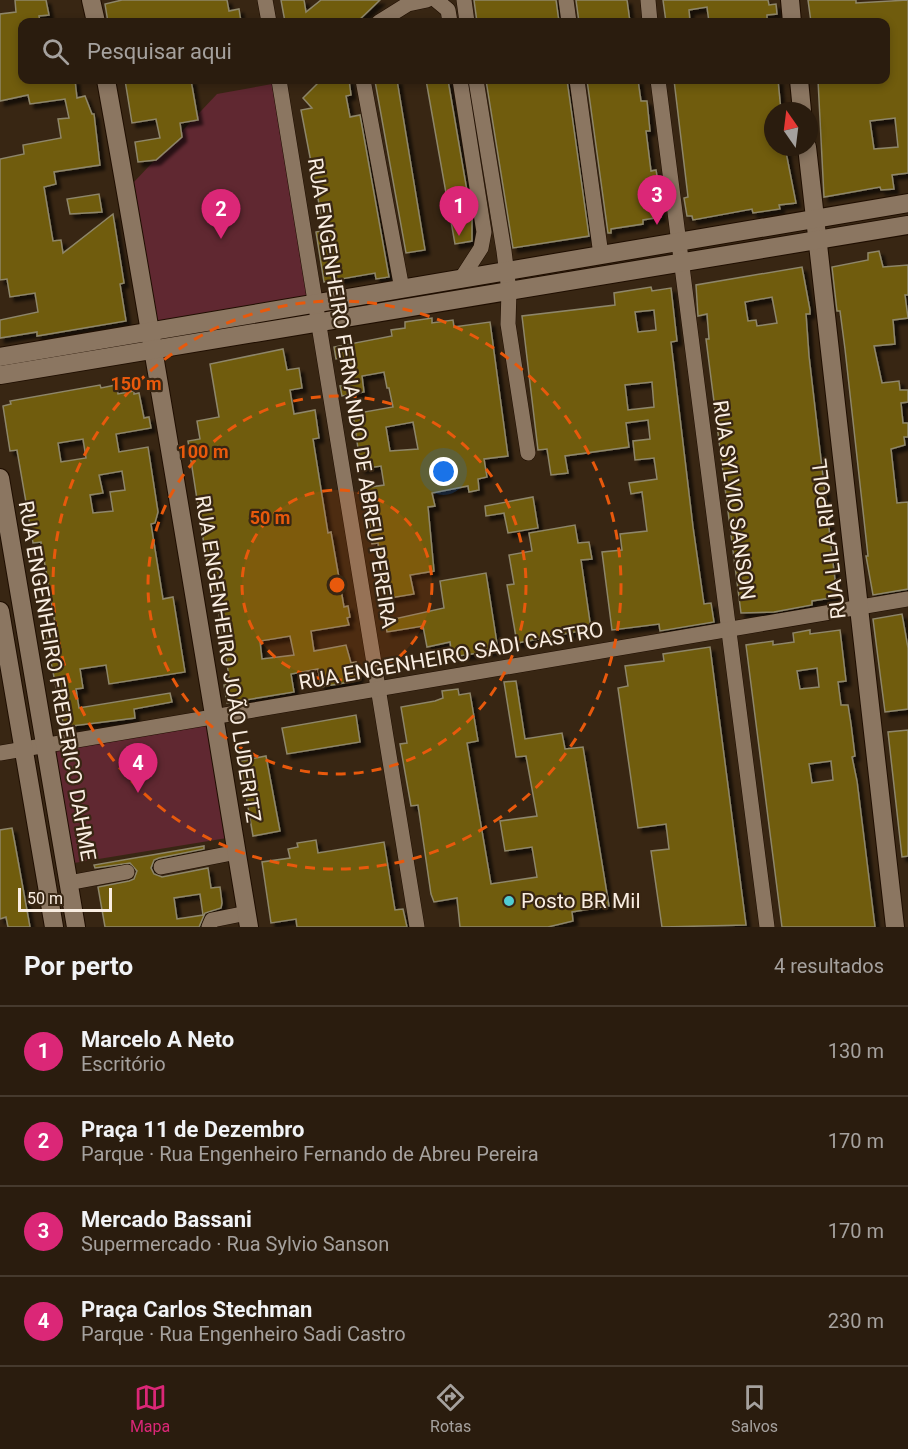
<!DOCTYPE html>
<html lang="pt">
<head>
<meta charset="utf-8">
<style>
	body { margin:0; font-family:Roboto,sans-serif; background:#322517; color:#f1f3f6 }
	.compass { position:absolute; left:764px; top:102px; width:54px; height:54px; border-radius:50%; background:#2a1c0e; box-shadow:0 3px 9px #0003; rotate:346deg }
	.scale { position:absolute; left:18px; bottom:15px; width:94px; box-sizing:border-box; padding-left:6px; border:3px solid #f9ede1; border-top:0; font-size:16px; line-height:21px; white-space:nowrap; color:#f9ede1; -webkit-text-stroke:4px #382613; paint-order:stroke }
	.you { position:absolute; left:444px; top:472px; width:21px; height:21px; margin:-15px; border:4px solid #fff; border-radius:50%; background:#1a73e8; box-shadow:0 0 0 9px #1a73e833 }
	.badge { display:grid; place-items:center; width:39px; height:39px; border-radius:50%; background:#db2777; color:#fff; font-size:20px; font-weight:700 }
	.pin { position:absolute; translate:-50% -50px; filter:drop-shadow(0 2px 3px #0008) }
	.pin::after { content:''; position:absolute; top:32px; width:21px; height:18px; background:inherit; clip-path:polygon(0 0,100% 0,50% 100%) }
	.list { margin:0; padding:0; list-style:none }
	h2 { display:flex; justify-content:space-between; align-items:center; height:78px; margin:0; padding:0 24px; font-size:26px }
	h2 small { font-size:20px; font-weight:400; color:#a5a19e }
	.list li { display:grid; grid-template-columns:39px 1fr auto; gap:18px; align-items:center; box-sizing:border-box; height:90px; padding:0 24px; border-top:2px solid #463a2e }
	.list b { display:block; font-size:22px; white-space:nowrap }
	.list p { margin:0; font-size:20px; white-space:nowrap; color:#a5a19e }
	.list em { font-size:20px; font-style:normal; color:#a5a19e }
	.icon { flex:none; width:33px; height:33px; fill:none; stroke:currentColor; stroke-width:2; stroke-linecap:round; stroke-linejoin:round }
	.map { position:relative; flex:none; width:908px; height:927px; overflow:hidden }
	.search { position:absolute; background:#2a1c0e; box-shadow:0 3px 9px #0003; left:18px; right:18px; top:18px; height:66px; display:flex; align-items:center; gap:15px; box-sizing:border-box; padding:0 21px; border-radius:12px; color:#a5a19e; font-size:22px }
	.sheet { height:438px; background:#2a1c0e }
	nav { display:flex; justify-content:space-around; align-items:center; box-sizing:border-box; height:84px; border-top:2px solid #463a2e; background:#2a1c0e; font-size:16px; color:#a5a19e }
	nav a { display:grid; justify-items:center; gap:3px }
	nav .on { color:#db2777 }
	.map>svg:first-child { display:block }
</style>
</head>
<body>
<div class="map">
<svg width="908" height="927" viewBox="0 0 908 927">
	<defs>
		<filter id="shadow"><feDropShadow dx="4.5" dy="4.5" stdDeviation="1.5" flood-color="#0009"/></filter>
	</defs>
	<rect width="100%" height="100%" fill="#382613"/>
	<g fill="#602831">
		<path d="M272,84L308,297L157,322L134,182L217,94Z"/>
		<path d="M208,723L227,838L68,864L49,749Z"/>
	</g>
	<g fill="#705c0a" stroke="#8e866a" stroke-width="1.5" fill-rule="evenodd" filter="url(#shadow)">
		<path d="M15,0H46L49,15L39,16L40,22H22V80H75L77,98L85,96L92,114H94L100,165L54,172L56,184L44,187L53,241L61,240L63,253L113,214L124,283L120,284L126,321L37,336V332L0,338V320L38,312L35,293L10,297L7,279L0,280V159L24,154L23,145L61,138L58,119L69,118L65,99L30,104L28,95L0,101V14L16,12Z"/>
		<path d="M122,0H227L229,11L239,9L241,22H108L105,4Z"/>
		<path d="M281,0H304L306,12L321,0H380L357,22H285Z"/>
		<path d="M474,0H556L559,22H477Z"/>
		<path d="M576,0H627L630,22H579Z"/>
		<path d="M663,0H768L769,5L776,4L777,14L767,15V22H709L707,7L689,10L690,22H666Z"/>
		<path d="M808,0H856V3L908,0V173L892,175L894,189L881,190L880,187L824,197L818,80H885V22H811ZM895,118L898,147L874,149L870,121Z"/>
		<path d="M125,80H191L198,120L180,123L182,137L156,160L138,162L135,142L160,138L156,119L132,123Z"/>
		<path d="M321,80H349L351,95L346,96L350,117L360,115L389,277L376,279L375,273L324,282L316,232L324,230L301,110L312,108L303,98Z"/>
		<path d="M397,80L425,250L406,253L375,81Z"/>
		<path d="M426,80H448L472,220V241L455,244Z"/>
		<path d="M486,80H567L589,236L513,248Z"/>
		<path d="M587,80H638L641,101H647L650,131H646L651,171L656,170L660,194L657,195L661,217L643,220V224L611,229V233H608Z"/>
		<path d="M674,80H778L781,111H773V147H785L796,203L779,205L780,209L753,213L752,209L693,220L692,216H687L684,198L688,197Z"/>
		<path d="M99,194L102,212L70,214L67,199Z"/>
		<path d="M879,251L883,267L908,265V295H905L908,318L893,320L895,344L874,346L882,383L899,381L900,390H908V402L901,403L903,423H908V437H904L905,445L891,449L897,503L908,502V589L873,595L866,556H868L845,349L840,311H837L832,267L868,260V253Z"/>
		<path d="M802,267L810,310V314H806L809,356L837,597L812,601V605L774,612L741,613L706,339H709L707,314L698,316L696,285ZM772,297L777,323L757,326L756,320L748,321L745,302Z"/>
		<path d="M651,287L652,291L671,288L677,341L671,342L693,527L704,604L711,603L714,622L660,631L659,624L612,630L602,552L622,550L620,534L647,531L642,492L631,494L629,483L657,479L654,458L635,460L633,441L650,439L648,420L626,423L629,447L565,456L568,473L551,475L547,449L538,450L522,316L615,305L614,293ZM654,310L656,330L638,332L635,312ZM652,382L654,407L628,410L625,385Z"/>
		<path d="M432,318V323L453,320L454,327L490,322L508,456L484,459L487,477L478,479L479,490L469,492L468,486L432,493L435,506L428,507L434,571L410,575L414,594L384,599L381,581L384,580L378,543L372,544L364,488L384,485L381,466L361,469L353,414L393,407L389,388H387L384,372L362,376L364,392L342,396L340,386L349,385L345,363L342,358L336,359L334,347L392,336L391,330L405,328V322ZM413,422L418,449L390,451L386,427Z"/>
		<path d="M283,349L287,370L299,368L302,388L290,390L294,414L315,410L319,438L313,439L328,533L331,532L344,607L348,606L350,617L347,618L349,625L311,631L314,651L346,645L351,663L356,662L359,676L355,681L321,687L318,669L291,674L294,692L227,703L224,685L230,684L226,657L215,590H211L188,441L200,439L197,421L219,417L210,364ZM290,636L294,655L262,659L260,641Z"/>
		<path d="M100,385L101,388L116,385L118,394L134,391V394L139,393L144,418L149,417L151,428L116,434L119,452L148,447L158,512L155,523L151,524L163,599L173,597L185,672L109,684L106,665L80,669L83,688L76,689L79,708L170,693L172,702L134,709L135,718L64,727L46,637L57,635L41,542L33,543L17,450L10,451L3,406L11,404L10,401ZM83,439L86,458L61,462L58,443ZM122,471L125,490L110,492L113,511L93,513L90,495L103,493L99,475Z"/>
		<path d="M533,497L538,528L508,533L504,513L486,516L485,506Z"/>
		<path d="M575,525L578,543L589,542L592,559L581,560L591,629L517,643L507,585L514,584L509,555L532,551L529,533Z"/>
		<path d="M486,573L498,650L452,657L450,642L427,647L423,626L387,632L385,621L444,608L440,581Z"/>
		<path d="M902,614L908,648V709L885,712L873,619Z"/>
		<path d="M810,630V634L840,630L846,681L838,682L841,705H848L851,724L855,756L852,757L857,781L875,927H782L746,645L773,641V645L794,642L793,633ZM817,668L819,687L800,689L797,671ZM831,761L833,780L812,783L809,764Z"/>
		<path d="M710,647L746,925L662,927L651,851L669,849L666,824L638,828L618,688L628,686L625,666L664,661L663,654Z"/>
		<path d="M516,681L525,739L562,733L565,749L583,747L609,906L572,912L573,921L548,927H460L457,898L434,902L431,894L418,805L411,806L400,744L407,743L401,707L435,701L443,698L442,691L458,689L459,695L470,693L478,741L467,743L491,884L537,877L532,847L505,851L500,821L537,816L526,756L516,757L504,682Z"/>
		<path d="M356,715L360,742L287,754L282,728Z"/>
		<path d="M908,730V856L902,857L888,732Z"/>
		<path d="M266,756L280,831L253,836L240,761Z"/>
		<path d="M12,828L15,844L30,927H8L6,917L0,919V830Z"/>
		<path d="M316,840L318,853L384,842L395,910L403,909L407,927H297L296,919L271,923L262,862L290,858L288,849L298,847L297,843Z"/>
		<path d="M204,846V849L159,858L154,860L151,868L154,874L162,877L208,868L211,888L220,887L222,903L221,908L205,913L199,927H105L98,887L129,881L134,879L137,871L130,863L95,868L94,865ZM200,894L203,915L177,919L174,898Z"/>
	</g>
	<g fill="none" stroke-linecap="round" stroke-linejoin="round">
		<defs>
			<g id="minor">
				<path d="M265,0L269,22"/>
				<path d="M436,0L448,10L450,22"/>
				<path d="M464,0L467,22"/>
				<path d="M566,0L569,22"/>
				<path d="M648,0L650,22"/>
				<path d="M379,22L408,4L427,0"/>
				<path d="M279,80L417,927"/>
				<path d="M363,80L402,289"/>
				<path d="M460,80L484,232L481,248L461,279"/>
				<path d="M476,80L504,251L509,291L508,324L528,453"/>
				<path d="M577,80L601,255"/>
				<path d="M658,80L767,927"/>
				<path d="M0,753L908,599"/>
				<path d="M161,867L237,852"/>
				<path d="M68,883L127,872"/>
				<path d="M209,927L212,920L247,913"/>
			</g>
			<g id="tertiary">
				<path d="M91,0L96,22"/>
				<path d="M790,0L792,22"/>
				<path d="M106,80C157,361 202,644 249,927"/>
				<path d="M799,80L802,111"/>
				<path d="M807,147L895,927"/>
				<path d="M0,357L908,203"/>
				<path d="M0,375L908,225"/>
				<path d="M0,478L76,927"/>
				<path d="M0,611L54,927"/>
			</g>
		</defs>
		<use href="#minor" stroke="#1f0e00" stroke-width="16"/>
		<use href="#tertiary" stroke="#1f0e00" stroke-width="20"/>
		<use href="#minor" stroke="#8b7661" stroke-width="15"/>
		<use href="#tertiary" stroke="#8b7661" stroke-width="18"/>
	</g>
	<circle cx="337" cy="585" r="95" fill="#e8590c" fill-opacity=".12"/>
	<g fill="none" stroke="#e8590c" stroke-width="3" stroke-dasharray="10 8">
		<circle cx="337" cy="585" r="95"/>
		<circle cx="337" cy="585" r="189"/>
		<circle cx="337" cy="585" r="284"/>
	</g>
	<circle fill="#51ccd4" stroke="#382613" stroke-width="2" cx="509" cy="901" r="6"/>
	<g text-anchor="middle" stroke-width="4.5" stroke-linejoin="round" paint-order="stroke">
		<g font-size="21" fill="#f9ede1" stroke="#382613">
			<text transform="translate(352 393) rotate(81)" y="7">RUA ENGENHEIRO FERNANDO DE ABREU PEREIRA</text>
			<text transform="translate(734 500) rotate(82)" y="7">RUA SYLVIO SANSON</text>
			<text transform="translate(829 539) rotate(-97)" y="7">RUA LILA RIPOLL</text>
			<text transform="translate(451 656) rotate(-10)" y="7">RUA ENGENHEIRO SADI CASTRO</text>
			<text transform="translate(228 659) rotate(81)" y="7">RUA ENGENHEIRO JOÃO LUDERITZ</text>
			<text transform="translate(57 681) rotate(80)" y="7">RUA ENGENHEIRO FREDERICO DAHME</text>
		</g>
		<g font-size="21" fill="#f9ede1" stroke="#382613" text-anchor="start">
			<text x="521" y="908">Posto BR Mil</text>
		</g>
	</g>
	<circle cx="337" cy="585" r="9" fill="#e8590c" stroke="#382613" stroke-width="3"/>
	<g font-size="18" text-anchor="middle" font-weight="bold" fill="#e8590c" stroke="#382613" stroke-width="4.5" stroke-linejoin="round" paint-order="stroke">
		<text x="136" y="390">150 m</text>
		<text x="203" y="458">100 m</text>
		<text x="270" y="524">50 m</text>
	</g>
</svg>
<svg class="compass" viewBox="-18 -18 36 36"><path d="M0-13l5 13h-10z" fill="#e53935"/><path d="M0 13l5-13h-10z" fill="#a5a19e"/></svg>
<div class="scale">50 m</div>
<div class="you"></div>
<div class="pin badge" style="left:459px;top:236px">1</div>
<div class="pin badge" style="left:221px;top:239px">2</div>
<div class="pin badge" style="left:657px;top:225px">3</div>
<div class="pin badge" style="left:138px;top:793px">4</div>
<div class="search"><svg class="icon" aria-label="search" viewBox="0 0 24 24"><circle cx="10" cy="10" r="6"/><path d="M15 15l6 6"/></svg>Pesquisar aqui</div>
</div>
<section class="sheet">
<h2>Por perto<small>4 resultados</small></h2>
<ul class="list">
<li><span class="badge">1</span><div><b>Marcelo A Neto</b><p>Escritório</p></div><em>130 m</em></li>
<li><span class="badge">2</span><div><b>Praça 11 de Dezembro</b><p>Parque · Rua Engenheiro Fernando de Abreu Pereira</p></div><em>170 m</em></li>
<li><span class="badge">3</span><div><b>Mercado Bassani</b><p>Supermercado · Rua Sylvio Sanson</p></div><em>170 m</em></li>
<li><span class="badge">4</span><div><b>Praça Carlos Stechman</b><p>Parque · Rua Engenheiro Sadi Castro</p></div><em>230 m</em></li>
</ul>
</section>
<nav>
<a class="on"><svg class="icon" aria-label="map" viewBox="0 0 24 24"><path d="M3 6l6-2 6 2 6-2v14l-6 2-6-2-6 2zM9 4v14M15 6v14"/></svg>Mapa</a>
<a><svg class="icon" aria-label="directions" viewBox="0 0 24 24"><path d="M12 3l9 9-9 9-9-9zM9 14v-3h6M13 9l2 2-2 2"/></svg>Rotas</a>
<a><svg class="icon" aria-label="saved" viewBox="0 0 24 24"><path d="M7 4h10v16l-5-4-5 4z"/></svg>Salvos</a>
</nav>
</body>
</html>
